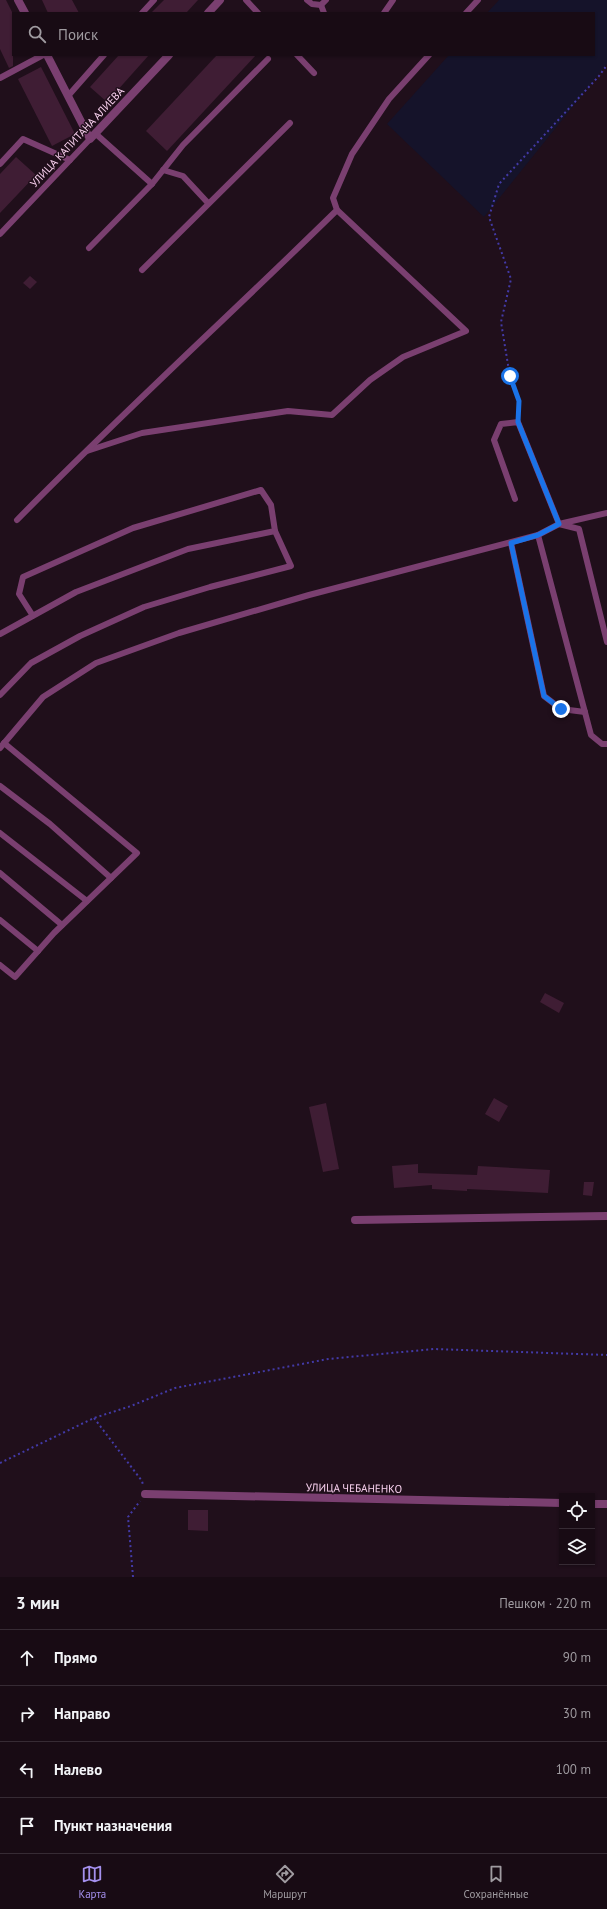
<!DOCTYPE html>
<html lang="ru">
<head>
<meta charset="utf-8">
<style>
	body { margin:0; font-family:"PT Sans",sans-serif; background:#21141d; color:#f1f3f6 }
	.controls { position:absolute; right:12px; bottom:12px; display:grid; overflow:hidden; border-radius:0px; box-shadow:0 1px 3px #0004 }
	.controls button { width:36px; height:36px; display:grid; place-items:center; padding:0; border:0; border-bottom:1px solid #362b34; background:#180b14; color:#f1f3f6; font:20px sans-serif }
	.stop { position:absolute; width:12px; height:12px; margin:-9px; border:3px solid #1a73e8; border-radius:50%; background:#fff }
	.stop.end { background:#1a73e8; border-color:#fff; box-shadow:0 1px 4px #0008 }
	.list { margin:0; padding:0; list-style:none }
	h2 { display:flex; justify-content:space-between; align-items:center; height:52px; margin:0; padding:0 16px; font-size:17px }
	h2 small { font-size:13px; font-weight:400; color:#9f9ba0 }
	.list li { display:grid; grid-template-columns:26px 1fr auto; gap:12px; align-items:center; box-sizing:border-box; height:56px; padding:0 16px; border-top:1px solid #362b34 }
	.list b { display:block; font-size:15px; white-space:nowrap }
	.list em { font-size:13px; font-style:normal; color:#9f9ba0 }
	.icon { flex:none; width:22px; height:22px; fill:none; stroke:currentColor; stroke-width:2; stroke-linecap:round; stroke-linejoin:round }
	.map { position:relative; flex:none; width:607px; height:1577px; overflow:hidden }
	.search { position:absolute; background:#180b14; box-shadow:0 1px 3px #0004; left:12px; right:12px; top:12px; height:44px; display:flex; align-items:center; gap:10px; box-sizing:border-box; padding:0 14px; border-radius:0px; color:#9f9ba0; font-size:15px }
	.sheet { height:276px; background:#180b14 }
	nav { display:flex; justify-content:space-around; align-items:center; box-sizing:border-box; height:56px; border-top:1px solid #362b34; background:#180b14; font-size:11px; color:#9f9ba0 }
	nav a { display:grid; justify-items:center; gap:2px }
	nav .on { color:#a490ed }
	.map>svg:first-child { display:block }
</style>
</head>
<body>
<div class="map">
<svg width="607" height="1577" viewBox="0 0 607 1577">
	<rect width="100%" height="100%" fill="#200f1b"/>
	<path fill="#15132a" d="M499,0H607V64L484,217L387,124L449,55H594V13H487Z"/>
	<g fill="#3f1d34">
		<path d="M0,0H6L13,14V66L9,68L0,49Z"/>
		<path d="M42,0H72L79,13H48Z"/>
		<path d="M164,0H198L186,13H151Z"/>
		<path d="M119,55H149L107,102L90,87Z"/>
		<path d="M217,55H256L167,151L146,131Z"/>
		<path d="M41,67L75,134L52,146L18,79Z"/>
		<path d="M16,157L36,175L0,213V174Z"/>
		<path d="M30,276L37,282L30,289L23,283Z"/>
		<path d="M545,993L564,1003L559,1013L540,1002Z"/>
		<path d="M494,1098L508,1106L499,1122L485,1114Z"/>
		<path d="M326,1103L339,1169L323,1172L309,1107Z"/>
		<path d="M418,1164V1173L477,1175L478,1166L550,1170L548,1193L467,1189V1191L432,1189V1185L394,1188L392,1166Z"/>
		<path d="M584,1182H594L592,1196L583,1195Z"/>
		<path d="M188,1510H208V1531L188,1530Z"/>
	</g>
	<g fill="none" stroke-linecap="round" stroke-linejoin="round">
		<g stroke="#433aa7" stroke-width="2" stroke-dasharray="2 3" stroke-linecap="butt">
			<path d="M519,414V401L510,377L501,322L511,279L489,217L499,184L599,76L607,65"/>
			<path d="M94,1418L142,1481L143,1485"/>
			<path d="M0,1463L94,1418L131,1406L175,1388L328,1359L434,1349L607,1355"/>
			<path d="M133,1577L128,1517L140,1501"/>
		</g>
		<g stroke="#7a3f70" stroke-width="6">
			<path d="M246,0L258,13"/>
			<path d="M307,0L312,4L321,5L326,0"/>
			<path d="M321,5L324,13"/>
			<path d="M142,13L154,0"/>
			<path d="M384,13L393,0"/>
			<path d="M466,13L478,0"/>
			<path d="M297,55L314,73"/>
			<path d="M0,78L43,55"/>
			<path d="M68,96L104,55"/>
			<path d="M96,134L152,184"/>
			<path d="M0,164L23,139L70,160"/>
			<path d="M163,170L183,176L208,203"/>
			<path d="M0,234L90,139"/>
			<path d="M89,248L152,184L183,145L268,59"/>
			<path d="M142,270L290,123"/>
			<path d="M87,451L142,433L288,411L332,415L370,380L403,357L466,331L337,210"/>
			<path d="M515,499L494,440L501,424L518,422L559,524L579,529L607,642"/>
			<path d="M17,520C121,414 231,314 337,210L333,198L352,154L389,99L429,55"/>
			<path d="M538,535L591,735L602,744H607"/>
			<path d="M511,543L544,696L561,709L585,712"/>
			<path d="M0,634L76,592L188,549L275,531L271,505L261,490L133,528L23,577L19,594L33,616"/>
			<path d="M0,695L31,663L80,636L144,607L210,587L291,566L275,531"/>
			<path d="M0,748L43,697L96,663L179,633L309,595L538,535L559,524L607,513"/>
			<path d="M0,786L50,824L111,878"/>
			<path d="M0,833L87,901"/>
			<path d="M0,873L62,925"/>
			<path d="M0,920L38,951"/>
			<path d="M0,965L15,977L54,933L137,853L4,743"/>
		</g>
		<g stroke="#7a3f70" stroke-width="8">
			<path d="M18,0L25,13"/>
			<path d="M208,13L220,0"/>
			<path d="M47,55L90,139L169,55"/>
			<path d="M355,1220L607,1216"/>
			<path d="M145,1494L562,1503"/>
			<path d="M592,1504H607"/>
		</g>
	</g>
	<g fill="none" stroke-linecap="round" stroke-linejoin="round">
		<path stroke="#1a73e8" stroke-width="5" d="M510,376L519,401L518,422L559,524L538,535L511,543L544,696L561,709"/>
	</g>
	<g text-anchor="middle" stroke-width="3" stroke-linejoin="round" paint-order="stroke">
		<g font-size="11" fill="#fbd3f1" stroke="#200f1b">
			<text transform="translate(77 137) rotate(-47)" y="4">УЛИЦА КАПИТАНА АЛИЕВА</text>
			<text transform="translate(354 1488) rotate(1)" y="4">УЛИЦА ЧЕБАНЕНКО</text>
		</g>
	</g>
</svg>
<div class="controls">
<button><svg class="icon" aria-label="locate" viewBox="0 0 24 24"><circle cx="12" cy="12" r="6"/><path d="M12 2v4M12 18v4M2 12h4M18 12h4"/></svg></button>
<button><svg class="icon" aria-label="layers" viewBox="0 0 24 24"><path d="M12 4l9 5-9 5-9-5zM3 14l9 5 9-5"/></svg></button>
</div>
<div class="stop" style="left:510px;top:376px"></div>
<div class="stop end" style="left:561px;top:709px"></div>
<div class="search"><svg class="icon" aria-label="search" viewBox="0 0 24 24"><circle cx="10" cy="10" r="6"/><path d="M15 15l6 6"/></svg>Поиск</div>
</div>
<section class="sheet">
<h2>3 мин<small>Пешком · 220 m</small></h2>
<ul class="list">
<li><svg class="icon" aria-label="ahead" viewBox="0 0 24 24"><path d="M12 20V5M6 11l6-6 6 6"/></svg><div><b>Прямо</b></div><em>90 m</em></li>
<li><svg class="icon" aria-label="right" viewBox="0 0 24 24"><path d="M7 20v-9h11M14 6l5 5-5 5"/></svg><div><b>Направо</b></div><em>30 m</em></li>
<li><svg class="icon" aria-label="left" viewBox="0 0 24 24"><path d="M17 20v-9H6M10 6l-5 5 5 5"/></svg><div><b>Налево</b></div><em>100 m</em></li>
<li><svg class="icon" aria-label="arrive" viewBox="0 0 24 24"><path d="M6 21V4h12l-3 4 3 4H6"/></svg><div><b>Пункт назначения</b></div></li>
</ul>
</section>
<nav>
<a class="on"><svg class="icon" aria-label="map" viewBox="0 0 24 24"><path d="M3 6l6-2 6 2 6-2v14l-6 2-6-2-6 2zM9 4v14M15 6v14"/></svg>Карта</a>
<a><svg class="icon" aria-label="directions" viewBox="0 0 24 24"><path d="M12 3l9 9-9 9-9-9zM9 14v-3h6M13 9l2 2-2 2"/></svg>Маршрут</a>
<a><svg class="icon" aria-label="saved" viewBox="0 0 24 24"><path d="M7 4h10v16l-5-4-5 4z"/></svg>Сохранённые</a>
</nav>
</body>
</html>
